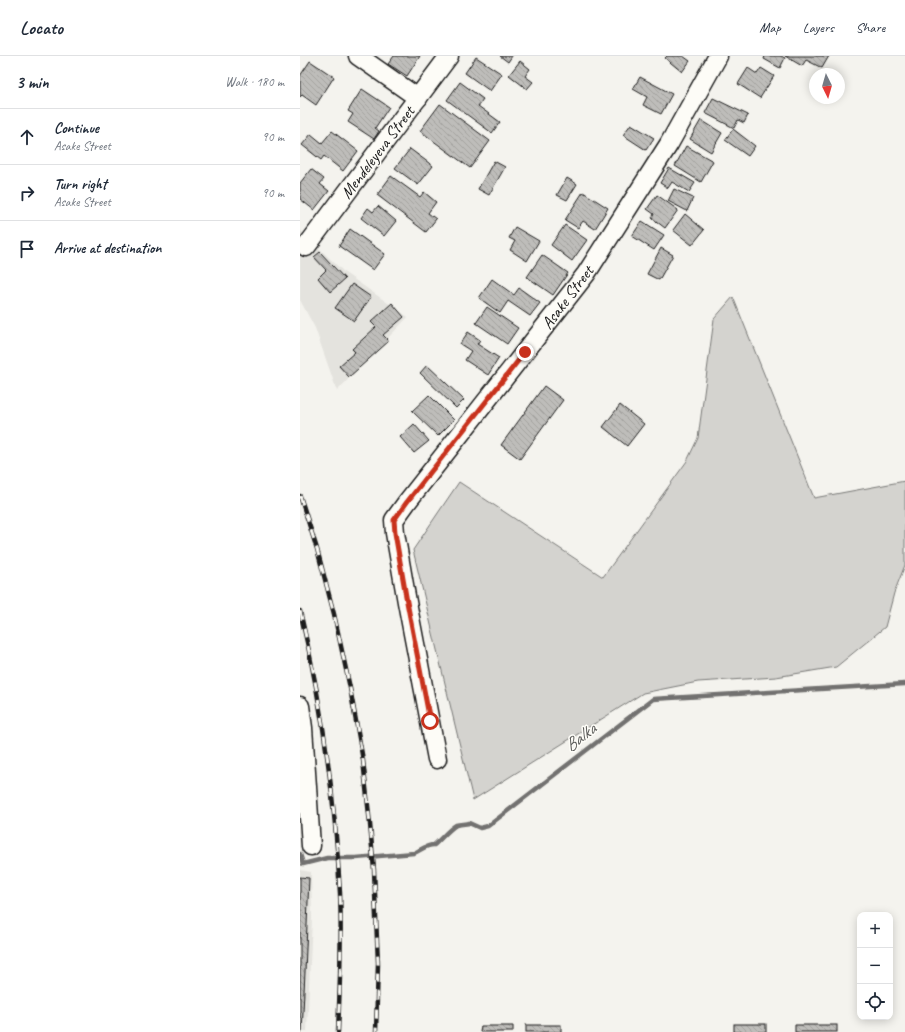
<!DOCTYPE html>
<html lang="en">
<head>
<meta charset="utf-8">
<style>
	body { margin:0; font-family:Caveat,sans-serif; background:#f2f2f3; color:#1f2937 }
	.controls { position:absolute; right:12px; bottom:12px; display:grid; overflow:hidden; border-radius:8px; box-shadow:0 2px 10px #0003 }
	.controls button { width:36px; height:36px; display:grid; place-items:center; padding:0; border:0; border-bottom:1px solid #e0e1e3; background:#fff; color:#1f2937; font:20px sans-serif }
	.compass { position:absolute; left:509px; top:12px; width:36px; height:36px; border-radius:50%; background:#fff; box-shadow:0 2px 10px #0003; rotate:175deg }
	.stop { position:absolute; width:12px; height:12px; margin:-9px; border:3px solid #c8321e; border-radius:50%; background:#fff }
	.stop.end { background:#c8321e; border-color:#fff; box-shadow:0 1px 4px #0008 }
	.list { margin:0; padding:0; list-style:none }
	h2 { display:flex; justify-content:space-between; align-items:center; height:52px; margin:0; padding:0 16px; font-size:17px }
	h2 small { font-size:13px; font-weight:400; color:#747a83 }
	.list li { display:grid; grid-template-columns:26px 1fr auto; gap:12px; align-items:center; box-sizing:border-box; height:56px; padding:0 16px; border-top:1px solid #e0e1e3 }
	.list b { display:block; font-size:15px; white-space:nowrap }
	.list p { margin:0; font-size:13px; white-space:nowrap; color:#747a83 }
	.list em { font-size:13px; font-style:normal; color:#747a83 }
	.icon { flex:none; width:22px; height:22px; fill:none; stroke:currentColor; stroke-width:2; stroke-linecap:round; stroke-linejoin:round }
	.map { position:relative; flex:none; width:605px; height:976px; overflow:hidden }
	header { display:flex; align-items:center; gap:24px; box-sizing:border-box; height:56px; padding:0 20px; background:#fff; border-bottom:1px solid #e0e1e3 }
	header strong { font-size:19px }
	nav { display:flex; gap:22px; margin-inline-start:auto; font-size:14px }
	main { display:flex }
	aside { flex:1; background:#fff }
	.map>svg:first-child { display:block }
</style>
</head>
<body>
<header>
<strong>Locato</strong>
<nav><a>Map</a><a>Layers</a><a>Share</a></nav>
</header>
<main>
<aside>
<h2>3 min<small>Walk · 180 m</small></h2>
<ul class="list">
<li><svg class="icon" aria-label="ahead" viewBox="0 0 24 24"><path d="M12 20V5M6 11l6-6 6 6"/></svg><div><b>Continue</b><p>Asake Street</p></div><em>90 m</em></li>
<li><svg class="icon" aria-label="right" viewBox="0 0 24 24"><path d="M7 20v-9h11M14 6l5 5-5 5"/></svg><div><b>Turn right</b><p>Asake Street</p></div><em>90 m</em></li>
<li><svg class="icon" aria-label="arrive" viewBox="0 0 24 24"><path d="M6 21V4h12l-3 4 3 4H6"/></svg><div><b>Arrive at destination</b></div></li>
</ul>
</aside>
<div class="map">
<svg width="605" height="976" viewBox="0 0 605 976">
	<defs>
		<pattern id="building-back-hatch" width="6" height="6" patternUnits="userSpaceOnUse"><rect width="6" height="6" fill="#bebdba"/><path d="M-1 5l2 2M0 0l6 6M5-1l2 2" fill="none" stroke="#a3a29f"/></pattern>
	</defs>
	<rect width="100%" height="100%" fill="#f4f3ee"/>
	<filter id="ink" filterUnits="userSpaceOnUse"><feTurbulence type="fractalNoise" baseFrequency=".025" numOctaves="2"/><feDisplacementMap in="SourceGraphic" scale="8" xChannelSelector="R" yChannelSelector="G"/><feConvolveMatrix kernelMatrix="1 2 1 2 8 2 1 2 1" color-interpolation-filters="sRGB"/></filter>
	<g filter="url(#ink)">
		<g fill="#e4e3de">
			<path d="M0,174L45,217L108,261L37,335L15,272L0,244Z"/>
			<path d="M0,814L11,816L12,862L7,976H0Z"/>
		</g>
		<path fill="#d4d3cf" stroke="#787876" d="M433,241L514,442L605,425V509L594,537L585,571L536,611L476,621L398,626L343,637L173,744L113,494L159,426L303,521L387,405L398,382L414,263Z"/>
		<g fill="none" stroke-linecap="round" stroke-linejoin="round">
			<path stroke="#72716f" stroke-width="4.5" d="M0,798L3,808L27,802H56L114,797C121,794 126,789 134,789C141,783 148,774 156,769C160,768 165,768 169,767L180,772L188,770L353,643L605,628"/>
		</g>
		<g fill="url(#building-back-hatch)" stroke="#1c1c1c">
			<path d="M94,0H120L107,20L88,8Z"/>
			<path d="M200,0H212L208,6Z"/>
			<path d="M367,0H383L390,5L382,16L365,2Z"/>
			<path d="M465,0H481L485,2L480,12L464,3Z"/>
			<path d="M485,0H529L522,12L506,4L502,10Z"/>
			<path d="M176,1L202,18L190,35L165,17Z"/>
			<path d="M10,5L34,21L16,49L2,39L0,41V20Z"/>
			<path d="M220,5L230,13L225,20L233,26L227,33L209,19Z"/>
			<path d="M448,12L457,18L461,12L474,20L460,42L438,28Z"/>
			<path d="M340,21L372,38L361,58L343,49L347,41L333,33Z"/>
			<path d="M160,26L183,43L178,50L200,66L192,77L147,44Z"/>
			<path d="M62,33L89,51L75,72L79,75L74,83L48,66L53,58L48,55Z"/>
			<path d="M413,42L448,59L444,67L438,64L434,72L405,57Z"/>
			<path d="M140,48L190,85L170,112L120,75Z"/>
			<path d="M401,64L422,77L411,96L390,83Z"/>
			<path d="M331,68L354,82L346,94L323,79Z"/>
			<path d="M433,73L455,90L448,100L425,84Z"/>
			<path d="M32,75L58,95L43,115L24,100L21,104L2,89L11,78L22,87Z"/>
			<path d="M386,90L413,105L401,126L375,110Z"/>
			<path d="M110,93L133,110L118,129L95,112Z"/>
			<path d="M194,105L205,111L189,139L178,133Z"/>
			<path d="M369,112L395,127L389,136L372,126L368,132L360,127Z"/>
			<path d="M11,113L24,123L20,128L29,135L14,154L0,143V127Z"/>
			<path d="M91,120L120,141L124,136L136,146L128,157L136,163L126,176L77,139Z"/>
			<path d="M267,122L277,128L267,144L257,139Z"/>
			<path d="M374,133L393,142L387,155L368,145Z"/>
			<path d="M283,136L308,152L295,173L283,165L278,172L265,164Z"/>
			<path d="M357,139L378,154L365,172L352,162L354,158L347,153Z"/>
			<path d="M78,150L96,165L84,180L61,162L68,152L73,156Z"/>
			<path d="M385,158L404,174L392,189L373,174Z"/>
			<path d="M342,165L364,179L354,194L332,180Z"/>
			<path d="M265,169L287,184L272,205L251,189Z"/>
			<path d="M215,171L239,185L227,205L210,194L215,185L209,182Z"/>
			<path d="M50,173L85,198L73,214L39,190Z"/>
			<path d="M361,192L373,199L359,224L347,218Z"/>
			<path d="M20,196L45,223L30,236L18,222L26,214L14,201Z"/>
			<path d="M242,199L268,217L253,239L227,221Z"/>
			<path d="M192,223L214,239L219,232L240,247L230,260L208,245L200,257L179,242Z"/>
			<path d="M52,228L71,241L54,265L35,252Z"/>
			<path d="M92,247L104,261L83,279L89,285L49,321L39,310L55,296L52,293L76,271L71,266Z"/>
			<path d="M187,251L218,272L207,288L176,267Z"/>
			<path d="M168,276L180,284L177,288L199,302L188,319L165,304L171,295L160,288Z"/>
			<path d="M127,309L164,344L156,352L120,317Z"/>
			<path d="M244,330L263,344L220,403L201,389Z"/>
			<path d="M129,339L154,364L138,380L112,355Z"/>
			<path d="M320,349L344,368L327,390L303,371Z"/>
			<path d="M114,368L129,385L114,397L100,381Z"/>
			<path d="M0,821L9,822L5,916L2,976H0Z"/>
			<rect x="434" y="968" width="32" height="8"/>
			<rect x="226" y="969" width="35" height="7"/>
			<rect x="495" y="969" width="42" height="7"/>
			<path d="M181,970H213V976H180Z"/>
		</g>
		<g fill="none" stroke-linecap="round" stroke-linejoin="round">
			<defs>
				<g id="street">
					<path d="M58,0L118,42"/>
					<path d="M6,191L149,0"/>
					<path d="M0,650L3,672L11,790"/>
					<path d="M137,703L107,546L95,477L94,464L107,446L286,218L369,88L418,0"/>
				</g>
			</defs>
			<use href="#street" stroke="#1c1c1c" stroke-width="21"/>
			<use href="#street" stroke="#fdfcf7" stroke-width="18"/>
			<defs>
				<g id="rail">
					<path d="M0,440L17,493L34,558L50,632L63,704L70,768L74,814L78,907L76,976"/>
					<path d="M0,555C22,647 35,742 40,837C42,883 40,930 38,976"/>
				</g>
			</defs>
			<use href="#rail" stroke="#1c1c1c" stroke-width="4.5"/>
			<use href="#rail" stroke="#fdfcf7" stroke-width="3" stroke-dasharray="9" stroke-linecap="butt"/>
		</g>
	</g>
	<g fill="none" stroke-linecap="round" stroke-linejoin="round" filter="url(#ink)">
		<path stroke="#c8321e" stroke-width="5" d="M130,665L107,546L95,477L94,464L107,446L225,296"/>
	</g>
	<g text-anchor="middle" stroke-width="3" stroke-linejoin="round" paint-order="stroke">
		<g font-size="17" fill="#1c1c1c" stroke="#fdfcf7">
			<text transform="translate(77 96) rotate(-53)" y="6">Mendeleyeva Street</text>
			<text transform="translate(267 241) rotate(-53)" y="6">Asake Street</text>
		</g>
		<g font-size="18" font-style="italic" fill="#5c5c5a" stroke="#fdfcf7">
			<text transform="translate(280 681) rotate(-38)" y="6">Balka</text>
		</g>
	</g>
</svg>
<div class="controls">
<button>+</button>
<button>−</button>
<button><svg class="icon" aria-label="locate" viewBox="0 0 24 24"><circle cx="12" cy="12" r="6"/><path d="M12 2v4M12 18v4M2 12h4M18 12h4"/></svg></button>
</div>
<svg class="compass" viewBox="-18 -18 36 36"><path d="M0-13l5 13h-10z" fill="#e53935"/><path d="M0 13l5-13h-10z" fill="#747a83"/></svg>
<div class="stop" style="left:130px;top:665px"></div>
<div class="stop end" style="left:225px;top:296px"></div>
</div>
</main>
</body>
</html>
